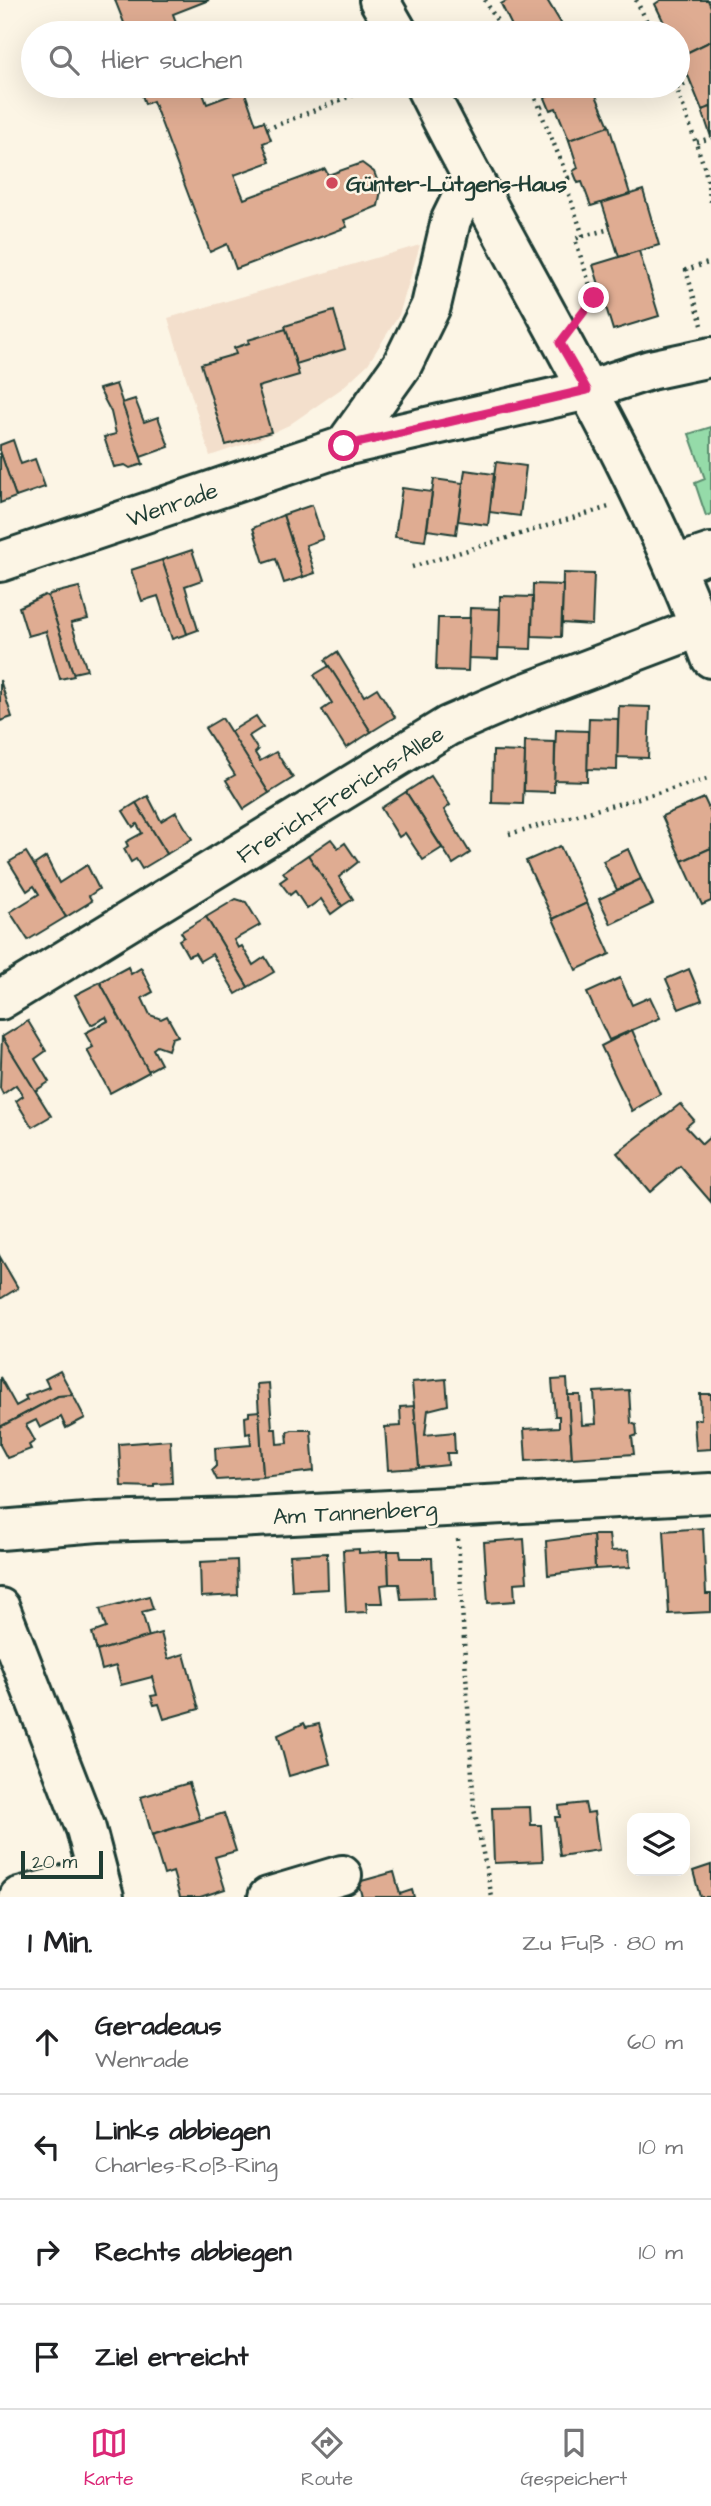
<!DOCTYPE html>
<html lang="de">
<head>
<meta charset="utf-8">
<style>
	body { margin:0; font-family:"Architects Daughter",sans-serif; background:#f6f6f6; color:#202124 }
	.controls { position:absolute; right:21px; bottom:21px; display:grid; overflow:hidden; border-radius:14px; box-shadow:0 7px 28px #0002 }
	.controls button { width:63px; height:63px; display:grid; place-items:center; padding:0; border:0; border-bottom:2px solid #e0e0e0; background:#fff; color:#202124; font:35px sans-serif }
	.scale { position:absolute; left:21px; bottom:18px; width:82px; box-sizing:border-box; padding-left:7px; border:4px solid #1f3d34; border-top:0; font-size:19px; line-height:24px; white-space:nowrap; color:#1f3d34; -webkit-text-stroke:5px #fcf5e5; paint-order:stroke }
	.stop { position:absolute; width:21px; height:21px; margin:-16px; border:5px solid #db2777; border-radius:50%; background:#fff }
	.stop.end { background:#db2777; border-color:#fff; box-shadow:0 2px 7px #0008 }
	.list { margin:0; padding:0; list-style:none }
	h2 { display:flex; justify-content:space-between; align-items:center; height:91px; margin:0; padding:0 28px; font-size:30px }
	h2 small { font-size:23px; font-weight:400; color:#757577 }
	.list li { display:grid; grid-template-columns:46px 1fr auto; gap:21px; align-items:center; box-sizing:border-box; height:105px; padding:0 28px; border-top:2px solid #e0e0e0 }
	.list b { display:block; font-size:26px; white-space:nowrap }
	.list p { margin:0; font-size:23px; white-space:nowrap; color:#757577 }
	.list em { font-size:23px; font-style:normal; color:#757577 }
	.icon { flex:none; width:38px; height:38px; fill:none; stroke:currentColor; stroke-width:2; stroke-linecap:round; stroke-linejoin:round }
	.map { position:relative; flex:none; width:711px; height:1897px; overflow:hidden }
	.search { position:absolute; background:#fff; box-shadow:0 7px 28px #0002; left:21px; right:21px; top:21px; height:77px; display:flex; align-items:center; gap:18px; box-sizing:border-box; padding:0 24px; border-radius:38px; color:#757577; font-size:26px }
	.sheet { height:511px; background:#fff }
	nav { display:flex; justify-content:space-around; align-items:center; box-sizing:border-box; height:98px; border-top:2px solid #e0e0e0; background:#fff; font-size:19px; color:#757577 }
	nav a { display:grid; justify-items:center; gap:4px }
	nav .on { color:#db2777 }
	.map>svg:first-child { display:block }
</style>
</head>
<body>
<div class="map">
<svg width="711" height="1897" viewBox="0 0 711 1897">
	<rect width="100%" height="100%" fill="#fcf5e5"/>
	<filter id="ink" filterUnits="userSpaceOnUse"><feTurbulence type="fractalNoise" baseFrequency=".0143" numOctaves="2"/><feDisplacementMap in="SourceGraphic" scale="14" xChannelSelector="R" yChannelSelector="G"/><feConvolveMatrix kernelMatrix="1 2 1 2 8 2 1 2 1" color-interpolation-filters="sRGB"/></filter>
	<g filter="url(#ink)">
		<path fill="#f3dfcc" d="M420,245L399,315L368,364L341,389L289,425L257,440L210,456L168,318Z"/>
		<path fill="#95dba9" stroke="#5a8c6e" stroke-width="2" d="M711,427V514L706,516L695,483L705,479L689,434Z"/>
		<g fill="#dfac92" stroke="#1f3d34" stroke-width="2">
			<path d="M115,0H209L173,14L180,33H128Z"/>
			<path d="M508,0H547L567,33H511L509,29L512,26L501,4Z"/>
			<path d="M661,0H708L711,7V41L680,56L678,33H669L655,4Z"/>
			<path d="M711,41V107L702,110L680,56Z"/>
			<path d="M139,86H200L207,104L244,90L256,124L264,121L271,140L263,143L270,162L234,175L244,199L325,169L328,175L362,163L374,172L381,190L378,206L344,220L347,227L236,269L227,244L210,252L153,101L145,104Z"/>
			<path d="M546,86H592L609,126L569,140L556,108L550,110L545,98L550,95Z"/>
			<path d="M711,107V137L702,110Z"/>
			<path d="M609,126L630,194L591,206L582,182L578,183L573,171L578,168L569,140Z"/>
			<path d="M643,190L659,245L619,257L602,203Z"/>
			<path d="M639,251L659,316L613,330L593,265Z"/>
			<path d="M334,311L345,349L296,364L285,326Z"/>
			<path d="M286,329L299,375L258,387L271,432L226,445L201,364L236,354L234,348L249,343L248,340Z"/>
			<path d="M116,384L143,464L130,468L125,465L114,467L104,437L116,434L111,412L99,389Z"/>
			<path d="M135,399L144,422L158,417L169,447L141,457L122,403Z"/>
			<path d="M13,440L21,464L35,459L45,487L16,497L0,451V445Z"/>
			<path d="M0,451L16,497L0,503Z"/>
			<path d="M496,462L526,466L520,516L489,512Z"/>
			<path d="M465,470L494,474L488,525L458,521Z"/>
			<path d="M434,479L463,483L456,534L427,530Z"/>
			<path d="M402,488L432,492L425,541L395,537Z"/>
			<path d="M312,505L323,539L306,545L315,573L303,577L283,515Z"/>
			<path d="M283,515L303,577L284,583L276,559L264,563L253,528Z"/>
			<path d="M192,550L202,580L185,586L198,630L187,634L162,560Z"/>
			<path d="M162,560L187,634L172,639L158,596L142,601L131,570Z"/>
			<path d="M563,573L594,574L592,625L562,623Z"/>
			<path d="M533,584L563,585L561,637L532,636Z"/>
			<path d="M79,587L88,619L71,623L87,670L73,673L48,597L50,594Z"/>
			<path d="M45,595L48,597L74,676L60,679L46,631L28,636L19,607Z"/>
			<path d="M500,596L533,597L531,649L499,648Z"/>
			<path d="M470,608L500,609L498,659L468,658Z"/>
			<path d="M438,618H470L468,671L436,670Z"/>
			<path d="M337,652L364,696L377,688L395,717L371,732L325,660Z"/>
			<path d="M329,666L371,732L346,748L322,710L332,703L314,675Z"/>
			<path d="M0,680L12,717L0,721Z"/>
			<path d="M619,706L650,707L648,758L617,757Z"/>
			<path d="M256,716L263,727L249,736L258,750L255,753L260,761L276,752L293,778L269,793L230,732Z"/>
			<path d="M222,718L269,793L244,809L226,780L235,775L205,728Z"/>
			<path d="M589,718L618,719L617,770L587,769Z"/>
			<path d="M556,730L588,731L587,781L554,780Z"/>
			<path d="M525,741L555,742L554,792L524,791Z"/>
			<path d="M493,751L525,752L523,804L492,803Z"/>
			<path d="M431,776L450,805L444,810L470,853L453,864L406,792Z"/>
			<path d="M406,792L442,848L423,860L405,833L399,837L381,808Z"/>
			<path d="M148,796L161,821L176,812L192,839L167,854L136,803Z"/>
			<path d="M704,798L711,813V848L682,861L662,816Z"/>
			<path d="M136,803L167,854L142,869L136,859L131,862L124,849L128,846L126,842L142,833L137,824L133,827L123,811Z"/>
			<path d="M331,839L338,848L345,843L358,862L339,877L353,899L342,906L308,855Z"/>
			<path d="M560,846L587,903L553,919L526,861Z"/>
			<path d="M711,848V901L702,905L682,861Z"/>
			<path d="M628,849L641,879L617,890L603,861Z"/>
			<path d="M26,852L66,917L28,940L10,912L39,894L34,886L27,891L9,862Z"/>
			<path d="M308,855L342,906L331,914L321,899L307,909L295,891L290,895L280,882L287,877L283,872Z"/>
			<path d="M46,857L59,883L87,865L99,889L89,896L92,901L66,917L34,865Z"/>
			<path d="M641,879L653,904L611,924L599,899Z"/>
			<path d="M236,899L246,902L260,925L234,940L238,948L242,946L253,965L265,957L274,972L248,987L206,917Z"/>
			<path d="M587,903L610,954L576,970L553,919Z"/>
			<path d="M206,917L248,987L236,994L212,954L200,961L195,953L188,956L179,940L184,937L181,932Z"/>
			<path d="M128,967L131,974L141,968L153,992L142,998L150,1015L161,1019L167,1016L178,1036L172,1038L168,1050L157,1046L153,1049L161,1064L148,1071L100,982Z"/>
			<path d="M689,969L702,1000L679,1009L666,979Z"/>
			<path d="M620,978L632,1005L650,997L660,1018L609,1040L587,993Z"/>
			<path d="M100,982L149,1072L110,1093L87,1050L93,1047L85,1033L108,1021L106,1017L91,1025L75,995Z"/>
			<path d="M28,1021L46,1051L35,1059L49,1082L35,1091L2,1037Z"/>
			<path d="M632,1030L660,1094L632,1111L601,1046Z"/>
			<path d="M2,1037L51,1116L32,1127L16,1101L23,1096L16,1085L3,1094L0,1088Z"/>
			<path d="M680,1104L694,1120L686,1127L702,1144L711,1136V1202L680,1166L650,1192L617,1153Z"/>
			<path d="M0,1257L18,1288L0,1299Z"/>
			<path d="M60,1371L73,1395L58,1396L0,1427V1377L16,1406L27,1400L25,1396L49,1387L45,1379Z"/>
			<path d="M446,1379L448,1405L428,1410L425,1435L454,1432L455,1453H447L448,1465L419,1468L412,1382Z"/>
			<path d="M567,1379L572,1458L526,1461L524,1429L559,1427V1416H555L552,1380Z"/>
			<path d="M269,1383L272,1429H276L277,1444L288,1443L287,1432L292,1430H311L314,1471L263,1477L257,1384Z"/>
			<path d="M629,1390L631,1423L636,1425L637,1435L632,1437L634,1454L572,1458L568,1395H580L582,1425L596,1424L594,1392Z"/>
			<path d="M700,1394H711V1449L696,1450L694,1420L701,1419Z"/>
			<path d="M73,1395L85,1418L66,1428L61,1417L40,1428L36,1420L26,1425L35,1441L29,1445L31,1449L7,1458L0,1445V1427L58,1396Z"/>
			<path d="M414,1406L419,1468L388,1470L385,1427L401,1426L400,1407Z"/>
			<path d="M259,1411L263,1477L217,1480L212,1470L216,1466L215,1448L251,1445L250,1433L246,1434L245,1417L249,1416V1412Z"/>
			<path d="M170,1440L172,1483L154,1484V1487L121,1486L119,1444Z"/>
			<path d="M703,1528L706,1594H711V1612L669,1614L664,1531Z"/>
			<path d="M593,1535H609L611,1551L629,1550L630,1567L595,1569Z"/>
			<path d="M593,1535L595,1569L548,1575L546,1541Z"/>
			<path d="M524,1539L527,1582L514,1583L515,1601L488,1603L484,1542Z"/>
			<path d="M359,1549V1553L388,1551L389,1584L381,1585L383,1603H366L367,1612L346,1613L343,1550Z"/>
			<path d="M388,1551H400L401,1558H432L434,1598L401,1599L399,1584H389Z"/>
			<path d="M327,1553L328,1589L292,1591L290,1555Z"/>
			<path d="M237,1560L238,1595L201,1597L200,1562Z"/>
			<path d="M149,1596L153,1609L142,1612L149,1637L97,1651L92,1633L106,1628L100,1609Z"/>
			<path d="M161,1633L168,1659L184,1654L199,1709L164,1719L159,1704L154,1705L151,1696L157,1695L152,1677L121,1685L116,1666L102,1670L97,1651Z"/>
			<path d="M304,1723L306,1727L319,1724L330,1764L289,1776L278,1735Z"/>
			<path d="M189,1783L200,1820L152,1835L141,1797Z"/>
			<path d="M585,1803L587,1813L594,1812L599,1850L560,1856L555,1817H560L559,1806Z"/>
			<path d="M530,1807L531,1825H541L543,1861L494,1863L492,1808Z"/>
			<path d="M224,1813L236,1851L215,1857L225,1889L200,1897H180L173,1872L164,1875L152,1835Z"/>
			<path d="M711,1865V1897H700L693,1871Z"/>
			<path d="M394,1872L400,1894L412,1890L414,1897H362L358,1882Z"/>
		</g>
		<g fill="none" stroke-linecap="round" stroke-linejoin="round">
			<defs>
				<g id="minor">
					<path d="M379,0L398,33"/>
					<path d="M425,86C520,277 638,457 711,658"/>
					<path d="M344,446L402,365L431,306L451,220L471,179"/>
					<path d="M0,562L344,446L588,390L650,370L711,357"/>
					<path d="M675,565L711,553"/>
					<path d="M0,1000L448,726L515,697L700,627"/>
					<path d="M0,1530L98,1522L237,1518L711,1493"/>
					<path d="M0,1608L86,1829L104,1897"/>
					<path d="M19,1897L98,1876"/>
					<path d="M268,1897L342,1875"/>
				</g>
			</defs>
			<use href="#minor" stroke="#1f3d34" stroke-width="44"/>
			<g stroke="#1f3d34" stroke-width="4.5" stroke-dasharray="2 5" stroke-linecap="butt">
				<path d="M485,0L504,33"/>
				<path d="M636,0L653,33"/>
				<path d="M664,33L668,31"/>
				<path d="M530,86L568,178L564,180L583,236L575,239L594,298L582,314"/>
				<path d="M676,86L705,169L711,202"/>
				<path d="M677,88L691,82"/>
				<path d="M541,107L548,104"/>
				<path d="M267,129L376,86"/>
				<path d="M697,142L711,138"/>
				<path d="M568,178L575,176"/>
				<path d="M583,236L610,229"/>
				<path d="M594,298L602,295"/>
				<path d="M702,325L686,270L711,262"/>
				<path d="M412,567L612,506"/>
				<path d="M509,834L711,778"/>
				<path d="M458,1539L474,1809L492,1897"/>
			</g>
			<use href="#minor" stroke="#fcf5e5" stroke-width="38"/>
		</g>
	</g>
	<g fill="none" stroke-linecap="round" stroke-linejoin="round" filter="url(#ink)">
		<path stroke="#db2777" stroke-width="9" d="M344,446L587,390L560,343L594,298"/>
	</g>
	<circle fill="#d1495b" stroke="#fcf5e5" stroke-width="2.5" cx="332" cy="183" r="7"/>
	<g text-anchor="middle" stroke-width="5" stroke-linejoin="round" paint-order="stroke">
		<g font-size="23" font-weight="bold" fill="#1f3d34" stroke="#fcf5e5" text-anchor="start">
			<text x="346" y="191">Günter-Lütgens-Haus</text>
		</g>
		<g font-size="23" fill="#1f3d34" stroke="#fcf5e5">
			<text transform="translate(172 504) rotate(-19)" y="8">Wenrade</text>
			<text transform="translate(340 794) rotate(-32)" y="8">Frerich-Frerichs-Allee</text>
			<text transform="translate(355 1512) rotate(-3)" y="8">Am Tannenberg</text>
		</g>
	</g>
</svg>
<div class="controls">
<button><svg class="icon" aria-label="layers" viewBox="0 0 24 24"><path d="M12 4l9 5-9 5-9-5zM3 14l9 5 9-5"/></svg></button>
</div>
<div class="scale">20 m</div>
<div class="stop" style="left:344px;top:446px"></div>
<div class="stop end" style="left:594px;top:298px"></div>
<div class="search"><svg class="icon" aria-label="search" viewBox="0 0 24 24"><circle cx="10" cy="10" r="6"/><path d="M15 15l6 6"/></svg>Hier suchen</div>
</div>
<section class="sheet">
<h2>1 Min.<small>Zu Fuß · 80 m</small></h2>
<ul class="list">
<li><svg class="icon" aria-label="ahead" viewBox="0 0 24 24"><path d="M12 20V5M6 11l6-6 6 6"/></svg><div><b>Geradeaus</b><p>Wenrade</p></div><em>60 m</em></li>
<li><svg class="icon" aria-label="left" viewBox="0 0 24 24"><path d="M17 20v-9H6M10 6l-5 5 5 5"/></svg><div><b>Links abbiegen</b><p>Charles-Roß-Ring</p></div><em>10 m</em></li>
<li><svg class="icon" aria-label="right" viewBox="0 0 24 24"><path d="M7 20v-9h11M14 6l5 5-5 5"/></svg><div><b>Rechts abbiegen</b></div><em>10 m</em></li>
<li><svg class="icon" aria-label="arrive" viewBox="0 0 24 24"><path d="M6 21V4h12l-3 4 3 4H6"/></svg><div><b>Ziel erreicht</b></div></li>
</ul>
</section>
<nav>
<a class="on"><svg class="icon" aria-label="map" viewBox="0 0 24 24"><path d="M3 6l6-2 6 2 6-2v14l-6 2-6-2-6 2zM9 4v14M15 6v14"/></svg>Karte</a>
<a><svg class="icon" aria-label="directions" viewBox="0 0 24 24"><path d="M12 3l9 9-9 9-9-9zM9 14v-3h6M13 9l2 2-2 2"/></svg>Route</a>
<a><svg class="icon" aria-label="saved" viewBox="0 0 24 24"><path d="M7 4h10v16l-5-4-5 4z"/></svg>Gespeichert</a>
</nav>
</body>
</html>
